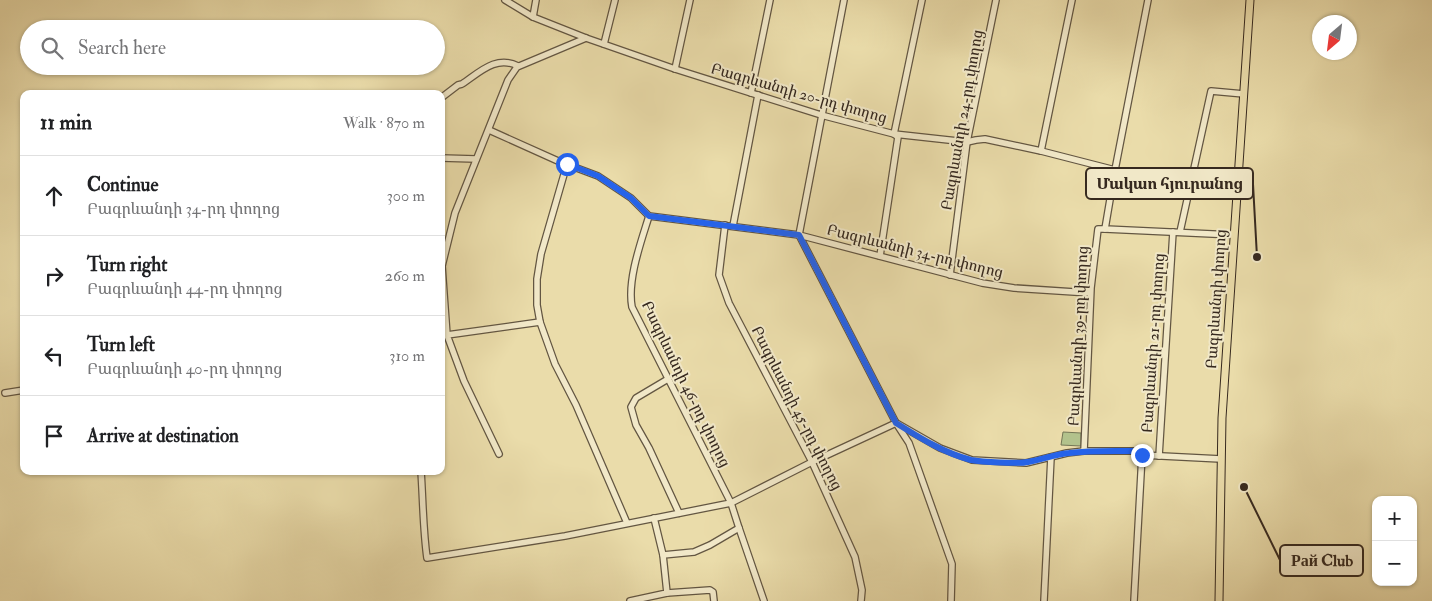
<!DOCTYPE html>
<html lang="en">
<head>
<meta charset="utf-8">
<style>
	body { margin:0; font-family:"IM FELL Double Pica","Noto Serif Armenian",serif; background:#f6f6f6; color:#202124 }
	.controls { position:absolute; right:15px; bottom:15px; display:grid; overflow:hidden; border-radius:10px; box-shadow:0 1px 4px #0004 }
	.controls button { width:45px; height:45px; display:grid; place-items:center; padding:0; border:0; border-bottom:1px solid #e0e0e0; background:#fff; color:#202124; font:25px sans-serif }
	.compass { position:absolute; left:1312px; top:15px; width:45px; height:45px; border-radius:50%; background:#fff; box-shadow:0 1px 4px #0004; rotate:208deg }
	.stop { position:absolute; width:15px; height:15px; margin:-11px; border:4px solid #2563eb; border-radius:50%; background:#fff }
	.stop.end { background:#2563eb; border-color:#fff; box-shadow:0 1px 5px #0008 }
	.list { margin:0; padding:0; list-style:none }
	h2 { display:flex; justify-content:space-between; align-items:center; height:65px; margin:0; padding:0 20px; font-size:21px }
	h2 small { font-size:16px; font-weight:400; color:#757577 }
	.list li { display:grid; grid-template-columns:32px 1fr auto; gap:15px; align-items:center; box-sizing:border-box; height:80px; padding:0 20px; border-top:1px solid #e0e0e0 }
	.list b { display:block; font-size:19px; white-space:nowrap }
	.list p { margin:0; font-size:16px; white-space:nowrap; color:#757577 }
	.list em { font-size:16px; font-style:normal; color:#757577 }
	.icon { flex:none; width:28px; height:28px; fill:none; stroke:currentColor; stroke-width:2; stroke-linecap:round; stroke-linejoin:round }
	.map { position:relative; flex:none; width:1432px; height:601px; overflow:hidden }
	.search { position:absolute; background:#fff; box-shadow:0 1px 4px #0004; left:20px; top:20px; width:425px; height:55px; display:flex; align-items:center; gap:12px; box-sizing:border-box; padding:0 18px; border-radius:28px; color:#757577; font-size:19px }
	.panel { position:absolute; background:#fff; box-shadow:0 1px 4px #0004; left:20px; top:90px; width:425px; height:385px; border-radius:10px }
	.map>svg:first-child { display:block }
</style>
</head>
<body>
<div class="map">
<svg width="1432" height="601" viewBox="0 0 1432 601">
	<rect width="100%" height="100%" fill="#eadcaa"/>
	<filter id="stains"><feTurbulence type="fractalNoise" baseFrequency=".004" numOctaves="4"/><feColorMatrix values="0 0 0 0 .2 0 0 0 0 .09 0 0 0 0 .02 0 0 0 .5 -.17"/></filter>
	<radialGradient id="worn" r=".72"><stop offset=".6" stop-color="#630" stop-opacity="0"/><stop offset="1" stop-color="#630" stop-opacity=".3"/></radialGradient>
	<path fill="#b2c28c" stroke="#747656" d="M1063,432L1081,433V446L1061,445Z"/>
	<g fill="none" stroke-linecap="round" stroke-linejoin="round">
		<defs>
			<g id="minor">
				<path d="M505,0L533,17L586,38L675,69L821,115L894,134L967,142L976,140L985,139L1041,151L1115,170L1105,229L1234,235"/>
				<path d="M844,0L799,235L896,423L909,443L952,564L951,601"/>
				<path d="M533,17L536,0"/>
				<path d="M604,44L615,0"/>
				<path d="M675,69L690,0"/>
				<path d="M751,93L770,0"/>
				<path d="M441,98L458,85L462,84C480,72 496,55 518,66"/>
				<path d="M489,130L558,161L598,176L631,198L649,216L799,235L982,283L1014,288L1090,293"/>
				<path d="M1041,151L1072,0"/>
				<path d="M441,158L476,159"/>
				<path d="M567,164L541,254L537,279V305L540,322L555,364L576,405L627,523"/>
				<path d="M1115,170L1148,0"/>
				<path d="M725,225L719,275L729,303L812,462L855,557L862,590L861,601"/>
				<path d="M733,226L758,95"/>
				<path d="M1180,232L1211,91L1244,94"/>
				<path d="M880,256L898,137L894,134L922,0"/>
				<path d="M950,275L967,142L996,0"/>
				<path d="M441,336L447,335L442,266L455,213L508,80L517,67L586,38"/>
				<path d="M668,379L636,398L631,407L636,425L649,448L679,513"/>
				<path d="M5,393L24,390"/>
				<path d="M898,424L940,448L972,460L1026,463L1067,453L1084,451H1138L1142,455L1221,459"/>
				<path d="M1084,451L1091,288L1098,229H1105"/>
				<path d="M499,454L464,381L447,335L540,322"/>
				<path d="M1159,456L1173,232"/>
				<path d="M421,471C423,500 423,529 427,558L565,536L731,503L632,307C627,280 641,242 649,216"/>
				<path d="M654,518L663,555"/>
				<path d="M739,528L764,601"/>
				<path d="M667,593L710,590L713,592L714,601"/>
				<path d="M630,601L667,593L663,555L694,552L710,545L739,528L731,503L812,462L896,423"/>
				<path d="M1044,601L1051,457"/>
				<path d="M1134,601L1142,455"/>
			</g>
			<path id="major" d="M1219,601L1222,418L1250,0"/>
		</defs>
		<use href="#minor" stroke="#635642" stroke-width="8"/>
		<use href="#major" stroke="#36291f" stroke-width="9"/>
		<use href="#minor" stroke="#f1e8c8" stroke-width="5.5"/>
		<use href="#major" stroke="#eadcaa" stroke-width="7"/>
	</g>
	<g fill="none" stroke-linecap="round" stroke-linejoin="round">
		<path stroke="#2563eb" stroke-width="6" d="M567,164L598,176L631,198L649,216L799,235L896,423C920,438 944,453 971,460C982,462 1018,464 1028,462C1042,460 1055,454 1069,453C1092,450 1115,451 1138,451L1142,455"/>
	</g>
	<g text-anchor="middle" stroke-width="4" stroke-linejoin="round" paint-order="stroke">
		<g font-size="15" fill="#36291f" stroke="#f1e8c8">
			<text transform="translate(799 93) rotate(16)" y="5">Բագրևանդի 20-րդ փողոց</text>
			<text transform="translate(962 120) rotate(-80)" y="5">Բագրևանդի 24-րդ փողոց</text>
			<text transform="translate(915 251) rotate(14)" y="5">Բագրևանդի 34-րդ փողոց</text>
			<text transform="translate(1216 299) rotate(-86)" y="5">Բագրևանդի փողոց</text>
			<text transform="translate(1078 336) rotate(-87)" y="5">Բագրևանդի 39-րդ փողոց</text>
			<text transform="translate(1153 343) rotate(-86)" y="5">Բագրևանդի 21-րդ փողոց</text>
			<text transform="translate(686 384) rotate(64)" y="5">Բագրևանդի 46-րդ փողոց</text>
			<text transform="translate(797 408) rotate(63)" y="5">Բագրևանդի 45-րդ փողոց</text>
		</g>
	</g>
	<path fill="none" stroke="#36291f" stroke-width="2" d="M1257 257L1253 184M1244 487L1280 560"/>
	<g fill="#36291f" stroke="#f1e8c8" stroke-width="2">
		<circle cx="1257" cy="257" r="5"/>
		<circle cx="1244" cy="487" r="5"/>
	</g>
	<g fill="#f1e8c8" stroke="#36291f" stroke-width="2">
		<rect x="1086" y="168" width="167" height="31" rx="5"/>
		<rect x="1280" y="545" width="83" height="31" rx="5"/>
	</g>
	<g font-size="16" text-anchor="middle" font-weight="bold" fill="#36291f">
		<text x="1170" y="189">Մակաո հյուրանոց</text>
		<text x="1322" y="566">Рай Club</text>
	</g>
	<rect width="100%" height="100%" filter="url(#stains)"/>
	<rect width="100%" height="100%" fill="url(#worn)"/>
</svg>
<div class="controls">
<button>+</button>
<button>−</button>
</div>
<svg class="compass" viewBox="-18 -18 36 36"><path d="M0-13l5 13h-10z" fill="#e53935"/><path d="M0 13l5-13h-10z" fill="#757577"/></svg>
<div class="stop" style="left:567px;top:164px"></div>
<div class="stop end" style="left:1142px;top:455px"></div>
<div class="search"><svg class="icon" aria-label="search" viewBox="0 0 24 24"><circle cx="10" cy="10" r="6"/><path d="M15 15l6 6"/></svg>Search here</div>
<section class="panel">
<h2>11 min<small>Walk · 870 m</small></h2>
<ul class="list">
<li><svg class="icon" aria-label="ahead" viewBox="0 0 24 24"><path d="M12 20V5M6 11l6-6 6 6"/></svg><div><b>Continue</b><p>Բագրևանդի 34-րդ փողոց</p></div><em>300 m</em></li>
<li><svg class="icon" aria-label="right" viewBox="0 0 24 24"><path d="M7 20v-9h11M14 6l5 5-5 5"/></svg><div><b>Turn right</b><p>Բագրևանդի 44-րդ փողոց</p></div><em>260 m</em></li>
<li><svg class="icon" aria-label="left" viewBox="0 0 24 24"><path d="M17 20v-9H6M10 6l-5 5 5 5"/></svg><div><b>Turn left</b><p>Բագրևանդի 40-րդ փողոց</p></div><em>310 m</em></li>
<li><svg class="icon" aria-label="arrive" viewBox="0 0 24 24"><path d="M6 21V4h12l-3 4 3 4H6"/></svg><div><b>Arrive at destination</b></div></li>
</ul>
</section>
</div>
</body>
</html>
